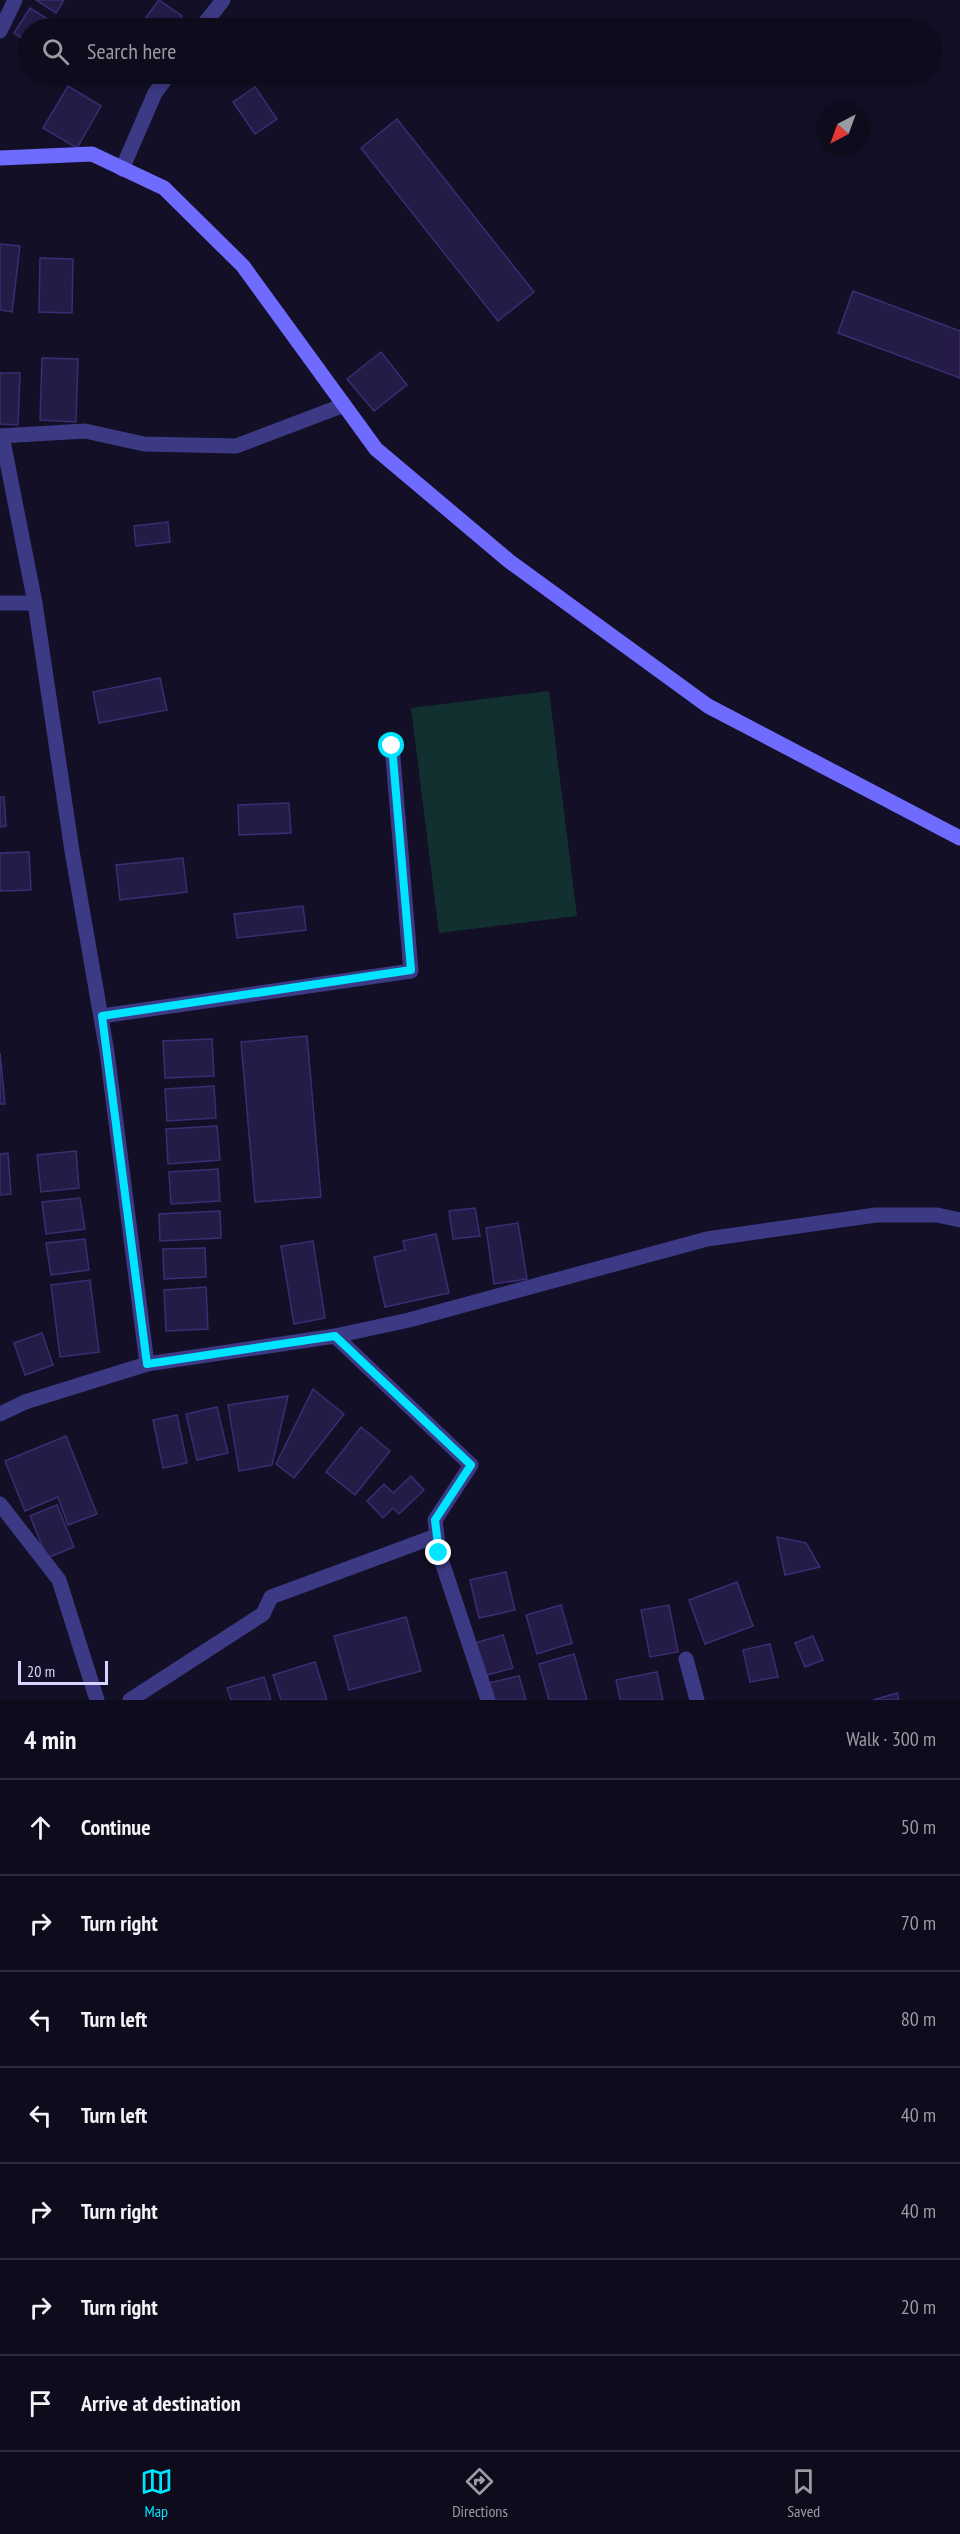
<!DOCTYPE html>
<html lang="en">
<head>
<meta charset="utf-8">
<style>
	body { margin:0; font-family:"PT Sans Narrow",sans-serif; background:#171425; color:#f1f3f6 }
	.compass { position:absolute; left:816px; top:102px; width:54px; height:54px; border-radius:50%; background:#0e0b1c; box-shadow:0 3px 9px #0003; rotate:221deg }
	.scale { position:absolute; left:18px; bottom:15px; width:90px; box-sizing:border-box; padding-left:6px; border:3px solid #d9d4ff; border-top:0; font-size:16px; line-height:21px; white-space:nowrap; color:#d9d4ff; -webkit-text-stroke:4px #130f26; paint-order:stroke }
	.stop { position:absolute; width:18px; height:18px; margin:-14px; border:4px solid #00e5ff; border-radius:50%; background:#fff }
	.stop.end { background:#00e5ff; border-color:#fff; box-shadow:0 2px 6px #0008 }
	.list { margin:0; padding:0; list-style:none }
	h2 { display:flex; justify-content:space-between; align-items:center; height:78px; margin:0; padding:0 24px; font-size:26px }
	h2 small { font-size:20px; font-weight:400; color:#9b9ba3 }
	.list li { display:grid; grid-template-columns:39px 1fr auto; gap:18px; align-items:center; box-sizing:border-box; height:96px; padding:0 24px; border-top:2px solid #2e2b3b }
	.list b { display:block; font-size:22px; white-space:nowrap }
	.list em { font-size:20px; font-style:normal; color:#9b9ba3 }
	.icon { flex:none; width:33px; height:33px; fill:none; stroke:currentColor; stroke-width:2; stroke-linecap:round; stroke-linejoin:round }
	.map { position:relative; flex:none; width:960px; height:1700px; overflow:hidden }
	.search { position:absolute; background:#0e0b1c; box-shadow:0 3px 9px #0003; left:18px; right:18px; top:18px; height:66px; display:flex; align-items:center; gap:15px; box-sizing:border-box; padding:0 21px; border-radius:33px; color:#9b9ba3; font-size:22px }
	.sheet { height:750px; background:#0e0b1c }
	nav { display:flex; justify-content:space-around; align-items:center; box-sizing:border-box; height:84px; border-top:2px solid #2e2b3b; background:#0e0b1c; font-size:16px; color:#9b9ba3 }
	nav a { display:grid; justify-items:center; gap:3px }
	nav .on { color:#00e5ff }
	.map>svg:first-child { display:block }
</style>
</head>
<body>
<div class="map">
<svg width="960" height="1700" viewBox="0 0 960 1700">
	<rect width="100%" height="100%" fill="#130f26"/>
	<path fill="#12302f" d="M549,691L577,916L439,933L411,708Z"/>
	<g fill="#241b47" stroke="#3b2d73" stroke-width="1.5">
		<path d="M36,0H64L56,13Z"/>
		<path d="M159,0L182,16L173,28H138Z"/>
		<path d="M30,8L62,28H28V42L14,33Z"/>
		<path d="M68,86L101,106L77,148L43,128Z"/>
		<path d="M255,87L277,119L255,134L233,102Z"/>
		<path d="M397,119L534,292L498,321L361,148Z"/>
		<path d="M0,244L20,246L12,312L0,310Z"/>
		<path d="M40,258L73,259L72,313L39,312Z"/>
		<path d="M853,291L960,331V378L838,333Z"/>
		<path d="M381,352L407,385L374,411L347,379Z"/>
		<path d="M42,358L78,359L76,422L40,420Z"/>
		<path d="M0,373H20L18,425L0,424Z"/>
		<path d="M168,522L170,542L136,546L134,526Z"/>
		<path d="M160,678L167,710L99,723L93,692Z"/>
		<path d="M0,797H4L6,826L0,827Z"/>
		<path d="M289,803L291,833L239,835L238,805Z"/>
		<path d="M29,852L31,890L0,891V853Z"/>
		<path d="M183,858L187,892L120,900L116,865Z"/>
		<path d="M303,906L306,930L237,938L234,914Z"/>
		<path d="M307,1036L321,1197L255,1202L241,1042Z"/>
		<path d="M212,1039L214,1076L165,1078L163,1041Z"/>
		<path d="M0,1053L5,1104H0Z"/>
		<path d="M214,1086L216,1118L167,1121L165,1089Z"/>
		<path d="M217,1126L220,1160L168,1164L166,1129Z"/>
		<path d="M76,1151L79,1188L41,1192L37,1155Z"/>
		<path d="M8,1153L11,1194L0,1195V1154Z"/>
		<path d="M218,1169L220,1201L171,1204L169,1172Z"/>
		<path d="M80,1198L85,1229L46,1234L42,1202Z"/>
		<path d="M475,1208L480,1236L453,1239L449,1211Z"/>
		<path d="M220,1211L221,1238L160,1241L159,1214Z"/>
		<path d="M518,1223L527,1279L494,1284L486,1228Z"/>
		<path d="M436,1234L449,1293L385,1307L374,1257L405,1250L403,1241Z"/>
		<path d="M85,1239L89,1270L51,1275L46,1243Z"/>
		<path d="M313,1241L325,1318L294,1324L281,1246Z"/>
		<path d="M205,1248L206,1277L164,1279L163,1249Z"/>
		<path d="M90,1280L99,1352L60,1357L51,1285Z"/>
		<path d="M206,1287L208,1329L166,1331L164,1290Z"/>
		<path d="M42,1333L53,1365L25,1375L14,1343Z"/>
		<path d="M313,1389L344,1414L294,1478L276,1464Z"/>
		<path d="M288,1396L272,1465L239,1471L228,1405Z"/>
		<path d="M217,1407L228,1453L197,1460L186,1414Z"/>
		<path d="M177,1415L187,1463L163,1468L153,1420Z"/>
		<path d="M361,1427L390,1451L355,1495L326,1472Z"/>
		<path d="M66,1436L97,1514L68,1525L58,1497L25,1511L5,1461Z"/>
		<path d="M411,1476L424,1490L399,1514L393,1508L383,1518L367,1501L384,1484L393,1493Z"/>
		<path d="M57,1505L74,1547L47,1558L30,1516Z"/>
		<path d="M777,1537L806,1543L820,1567L785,1575Z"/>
		<path d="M506,1572L515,1610L479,1618L470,1580Z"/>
		<path d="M737,1582L753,1626L705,1644L689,1600Z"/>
		<path d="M561,1605L572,1643L537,1654L526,1615Z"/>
		<path d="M669,1605L678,1652L650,1657L641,1610Z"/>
		<path d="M406,1617L421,1671L349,1690L334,1636Z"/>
		<path d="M503,1635L513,1668L484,1676L475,1643Z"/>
		<path d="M813,1636L823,1660L805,1667L795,1643Z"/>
		<path d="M770,1644L778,1677L750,1682L743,1650Z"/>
		<path d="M574,1654L587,1700H549L539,1664Z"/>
		<path d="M315,1662L327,1700H281L273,1675Z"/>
		<path d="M657,1672L663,1700H620L616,1680Z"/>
		<path d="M519,1676L526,1700H493L489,1683Z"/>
		<path d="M264,1677L271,1700H231L227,1688Z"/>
		<path d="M897,1693L899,1700H873Z"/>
	</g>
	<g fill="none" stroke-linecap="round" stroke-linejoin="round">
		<g stroke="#3d3a85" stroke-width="15">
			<path d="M102,1016L411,971L392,746"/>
			<path d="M686,1659L697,1700"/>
		</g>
		<g stroke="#3d3a85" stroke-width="15">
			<path d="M201,28L223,0"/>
			<path d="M0,31L15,0"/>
			<path d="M122,169L155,93L169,74"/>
			<path d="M0,436L85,431L144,444L236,446L344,405"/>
			<path d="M2,436L35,603L72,851L107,1052L147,1364"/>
			<path d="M0,603H35"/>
			<path d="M335,1336L471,1465L435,1520L439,1553L488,1700"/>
			<path d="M0,1414L25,1402L147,1364L335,1336L409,1320L707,1239L876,1215H937L960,1220"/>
			<path d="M0,1504L59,1580L97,1700"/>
			<path d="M130,1700L263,1614L271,1597L436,1536"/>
		</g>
		<path stroke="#6f6bff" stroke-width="15" d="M0,158L92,154L164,188L243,266L376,449L509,561L708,706L960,838"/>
	</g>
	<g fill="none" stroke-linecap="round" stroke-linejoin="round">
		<path stroke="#00e5ff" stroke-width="8" d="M392,746L411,970L102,1016L147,1364L335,1336L471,1465L435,1520L439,1553"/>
	</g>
</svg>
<svg class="compass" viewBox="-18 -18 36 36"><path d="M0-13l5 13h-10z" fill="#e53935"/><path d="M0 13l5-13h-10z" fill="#9b9ba3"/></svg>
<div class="scale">20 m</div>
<div class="stop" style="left:392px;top:746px"></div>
<div class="stop end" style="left:439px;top:1553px"></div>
<div class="search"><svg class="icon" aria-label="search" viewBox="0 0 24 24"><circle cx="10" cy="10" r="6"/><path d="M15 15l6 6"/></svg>Search here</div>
</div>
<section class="sheet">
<h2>4 min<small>Walk · 300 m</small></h2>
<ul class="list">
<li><svg class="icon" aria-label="ahead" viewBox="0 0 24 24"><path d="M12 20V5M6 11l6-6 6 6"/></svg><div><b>Continue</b></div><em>50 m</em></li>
<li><svg class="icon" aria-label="right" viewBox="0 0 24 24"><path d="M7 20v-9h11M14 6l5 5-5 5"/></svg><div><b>Turn right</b></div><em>70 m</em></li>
<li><svg class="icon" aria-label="left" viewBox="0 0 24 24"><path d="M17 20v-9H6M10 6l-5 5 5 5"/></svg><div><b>Turn left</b></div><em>80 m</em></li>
<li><svg class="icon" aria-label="left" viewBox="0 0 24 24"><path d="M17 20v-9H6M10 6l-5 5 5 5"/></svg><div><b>Turn left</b></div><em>40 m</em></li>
<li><svg class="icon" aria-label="right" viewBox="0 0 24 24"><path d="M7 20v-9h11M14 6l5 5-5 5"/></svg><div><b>Turn right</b></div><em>40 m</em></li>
<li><svg class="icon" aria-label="right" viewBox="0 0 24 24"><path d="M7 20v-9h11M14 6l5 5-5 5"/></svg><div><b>Turn right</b></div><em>20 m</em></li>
<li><svg class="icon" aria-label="arrive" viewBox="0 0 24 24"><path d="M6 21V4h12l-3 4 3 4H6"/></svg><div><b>Arrive at destination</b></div></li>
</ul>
</section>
<nav>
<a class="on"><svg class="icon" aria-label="map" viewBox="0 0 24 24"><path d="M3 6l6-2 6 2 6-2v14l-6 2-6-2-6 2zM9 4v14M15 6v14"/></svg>Map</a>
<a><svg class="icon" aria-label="directions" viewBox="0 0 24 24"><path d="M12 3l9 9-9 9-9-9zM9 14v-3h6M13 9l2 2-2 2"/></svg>Directions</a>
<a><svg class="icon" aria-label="saved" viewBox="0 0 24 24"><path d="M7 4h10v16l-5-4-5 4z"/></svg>Saved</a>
</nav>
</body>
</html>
